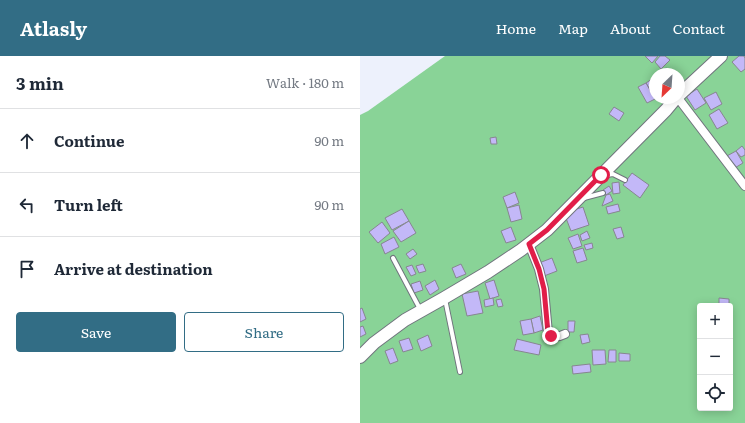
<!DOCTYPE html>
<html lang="en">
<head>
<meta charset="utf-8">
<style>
	body { margin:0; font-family:Literata,serif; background:#f6f6f7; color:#1f2937 }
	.controls { position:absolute; right:12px; bottom:12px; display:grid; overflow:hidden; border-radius:4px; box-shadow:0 2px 10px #0003 }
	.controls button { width:36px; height:36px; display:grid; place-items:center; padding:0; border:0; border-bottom:1px solid #e0e1e3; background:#fff; color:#1f2937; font:20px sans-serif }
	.compass { position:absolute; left:289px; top:12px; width:36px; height:36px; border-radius:50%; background:#fff; box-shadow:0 2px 10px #0003; rotate:205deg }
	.stop { position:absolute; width:12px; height:12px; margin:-9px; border:3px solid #e11d48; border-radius:50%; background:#fff }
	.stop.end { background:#e11d48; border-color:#fff; box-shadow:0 1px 4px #0008 }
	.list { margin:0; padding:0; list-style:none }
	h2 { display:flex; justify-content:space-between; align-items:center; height:52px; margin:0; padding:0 16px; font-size:17px }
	h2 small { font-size:13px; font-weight:400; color:#747a83 }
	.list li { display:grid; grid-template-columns:26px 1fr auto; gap:12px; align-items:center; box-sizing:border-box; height:64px; padding:0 16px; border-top:1px solid #e0e1e3 }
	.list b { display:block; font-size:15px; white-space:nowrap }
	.list em { font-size:13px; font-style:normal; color:#747a83 }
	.actions { display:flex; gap:8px; padding:12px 16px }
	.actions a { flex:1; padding:9px 0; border:1px solid #326d85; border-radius:4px; text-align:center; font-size:14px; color:#326d85 }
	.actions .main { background:#326d85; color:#fff }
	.icon { flex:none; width:22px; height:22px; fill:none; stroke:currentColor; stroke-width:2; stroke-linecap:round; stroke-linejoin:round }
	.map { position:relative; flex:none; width:385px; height:367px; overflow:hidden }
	header { display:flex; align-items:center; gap:24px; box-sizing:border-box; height:56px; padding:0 20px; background:#326d85; color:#fff }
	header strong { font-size:19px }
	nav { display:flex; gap:22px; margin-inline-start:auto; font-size:14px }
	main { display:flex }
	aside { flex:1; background:#fff }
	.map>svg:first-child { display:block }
</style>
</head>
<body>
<header>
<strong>Atlasly</strong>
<nav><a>Home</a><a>Map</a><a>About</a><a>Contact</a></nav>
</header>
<main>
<aside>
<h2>3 min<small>Walk · 180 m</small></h2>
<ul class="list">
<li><svg class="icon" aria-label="ahead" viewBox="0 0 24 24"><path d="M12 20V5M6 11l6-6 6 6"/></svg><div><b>Continue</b></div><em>90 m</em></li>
<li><svg class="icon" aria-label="left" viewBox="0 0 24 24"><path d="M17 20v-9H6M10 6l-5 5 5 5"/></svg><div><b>Turn left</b></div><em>90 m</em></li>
<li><svg class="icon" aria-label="arrive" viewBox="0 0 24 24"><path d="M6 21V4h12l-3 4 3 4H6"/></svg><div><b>Arrive at destination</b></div></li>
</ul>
<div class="actions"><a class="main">Save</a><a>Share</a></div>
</aside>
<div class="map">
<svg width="385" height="367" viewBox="0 0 385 367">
	<rect width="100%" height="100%" fill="#edf1fc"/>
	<path fill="#89d397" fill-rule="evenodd" d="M85,0H385V367H0V59L8,55ZM295,18H319V42H295ZM340,250H370V352H340Z"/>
	<g fill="#c3b8f8" stroke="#878690">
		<path d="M285,0H298L292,7Z"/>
		<path d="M300,0H305L310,4L301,13L295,6Z"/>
		<path d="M379,0H384L385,2V13L381,16L372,6Z"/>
		<path d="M295,21V42H296L295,43L286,27Z"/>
		<path d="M286,27L295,43L287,47L278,31Z"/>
		<path d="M337,33L346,47L335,54L326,40Z"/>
		<path d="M356,36L362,48L351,54L344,42Z"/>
		<path d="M254,51L264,57L259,65L249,58Z"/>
		<path d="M359,53L368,67L357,73L349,59Z"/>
		<path d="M136,81L137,88H131L130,82Z"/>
		<path d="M382,90L385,94V99L381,101L376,95Z"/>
		<path d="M376,95L383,107L373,113L365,101Z"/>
		<path d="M272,117L289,129L280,142L263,129Z"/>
		<path d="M259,126L260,137L253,138L252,127Z"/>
		<path d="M249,130L252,135L246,139L243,134Z"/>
		<path d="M155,136L159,147L147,152L143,141Z"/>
		<path d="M250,138L253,145L242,150L246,139Z"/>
		<path d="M258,148L260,155L248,158L246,151Z"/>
		<path d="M159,149L162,163L151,166L147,152Z"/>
		<path d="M223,151L229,169L211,175L204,157Z"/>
		<path d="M42,153L49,165L32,174L25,162Z"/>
		<path d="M49,165L56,177L41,186L33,175Z"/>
		<path d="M22,166L30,177L18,187L9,176Z"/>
		<path d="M151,171L156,184L146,187L141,175Z"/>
		<path d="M261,171L264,181L257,183L253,173Z"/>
		<path d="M227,175L230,182L222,185L220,179Z"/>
		<path d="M218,178L222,190L213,193L208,182Z"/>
		<path d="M34,181L39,191L25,198L21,188Z"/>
		<path d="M232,187L233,192L226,194L224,189Z"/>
		<path d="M223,192L227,204L217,207L213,195Z"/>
		<path d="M53,193L57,198L50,203L46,198Z"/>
		<path d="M192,202L197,215L184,220L179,207Z"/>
		<path d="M63,208L66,215L59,217L56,210Z"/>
		<path d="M101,208L106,218L96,222L92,212Z"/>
		<path d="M52,209L56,218L51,220L46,211Z"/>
		<path d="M75,224L79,233L70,239L65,230Z"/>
		<path d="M134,224L139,240L130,243L125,227Z"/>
		<path d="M60,225L63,234L54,237L51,228Z"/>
		<path d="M118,235L123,257L107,260L102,238Z"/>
		<path d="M133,242L134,249L125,251L124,244Z"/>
		<path d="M359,242L369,243V250H359Z"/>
		<path d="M141,243L143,250L138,251L136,244Z"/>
		<path d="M2,252L6,263L0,266V253Z"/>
		<path d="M180,260L183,274L174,277L171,263Z"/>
		<path d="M171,263L174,277L163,279L160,265Z"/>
		<path d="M208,265H215L214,276H208Z"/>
		<path d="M3,270L6,278L0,281V271Z"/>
		<path d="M228,278L230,286L222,288L220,279Z"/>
		<path d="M68,279L72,290L61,295L57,284Z"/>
		<path d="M49,282L53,293L43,296L39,285Z"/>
		<path d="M157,283L181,289L179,299L154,294Z"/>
		<path d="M33,292L38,305L30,308L25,295Z"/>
		<path d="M232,294H245L246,308L233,309Z"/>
		<path d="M249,294H256V306H248Z"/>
		<path d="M259,297L270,298V305H259Z"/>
		<path d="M230,308L231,316L213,318L212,310Z"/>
	</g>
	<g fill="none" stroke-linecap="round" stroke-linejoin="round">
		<defs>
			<g id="lane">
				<path d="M306,15L308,18"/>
				<path d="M247,119L253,118L265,124"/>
				<path d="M224,142L243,137"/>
				<path d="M33,202L60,253"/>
				<path d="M85,243L100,316"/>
			</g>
			<g id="street">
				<path d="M318,42L385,130"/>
				<path d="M169,188L179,213L184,233L188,277C194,282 199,281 205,278"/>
			</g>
			<g id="secondary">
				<path d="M319,39L361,0"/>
				<path d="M0,301L14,287L45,264L84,242L128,216L161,194L187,174L306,54L316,42"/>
			</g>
		</defs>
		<use href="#lane" stroke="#70747d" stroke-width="6"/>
		<use href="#street" stroke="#70747d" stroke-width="10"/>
		<use href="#secondary" stroke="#70747d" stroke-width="14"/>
		<use href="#lane" stroke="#fff" stroke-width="4"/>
		<use href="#street" stroke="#fff" stroke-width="8"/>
		<use href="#secondary" stroke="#fff" stroke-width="12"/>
	</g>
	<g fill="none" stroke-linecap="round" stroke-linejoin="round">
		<path stroke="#e11d48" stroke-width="5" d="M191,280L188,277L184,233L179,213L169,188L187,174L241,119"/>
	</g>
</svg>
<div class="controls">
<button>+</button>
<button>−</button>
<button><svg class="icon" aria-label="locate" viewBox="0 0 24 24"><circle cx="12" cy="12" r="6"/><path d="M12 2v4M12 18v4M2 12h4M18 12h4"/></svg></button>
</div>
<svg class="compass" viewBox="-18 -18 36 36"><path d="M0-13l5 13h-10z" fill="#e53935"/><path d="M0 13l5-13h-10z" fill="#747a83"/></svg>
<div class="stop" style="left:241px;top:119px"></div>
<div class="stop end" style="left:191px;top:280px"></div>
</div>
</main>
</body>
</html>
